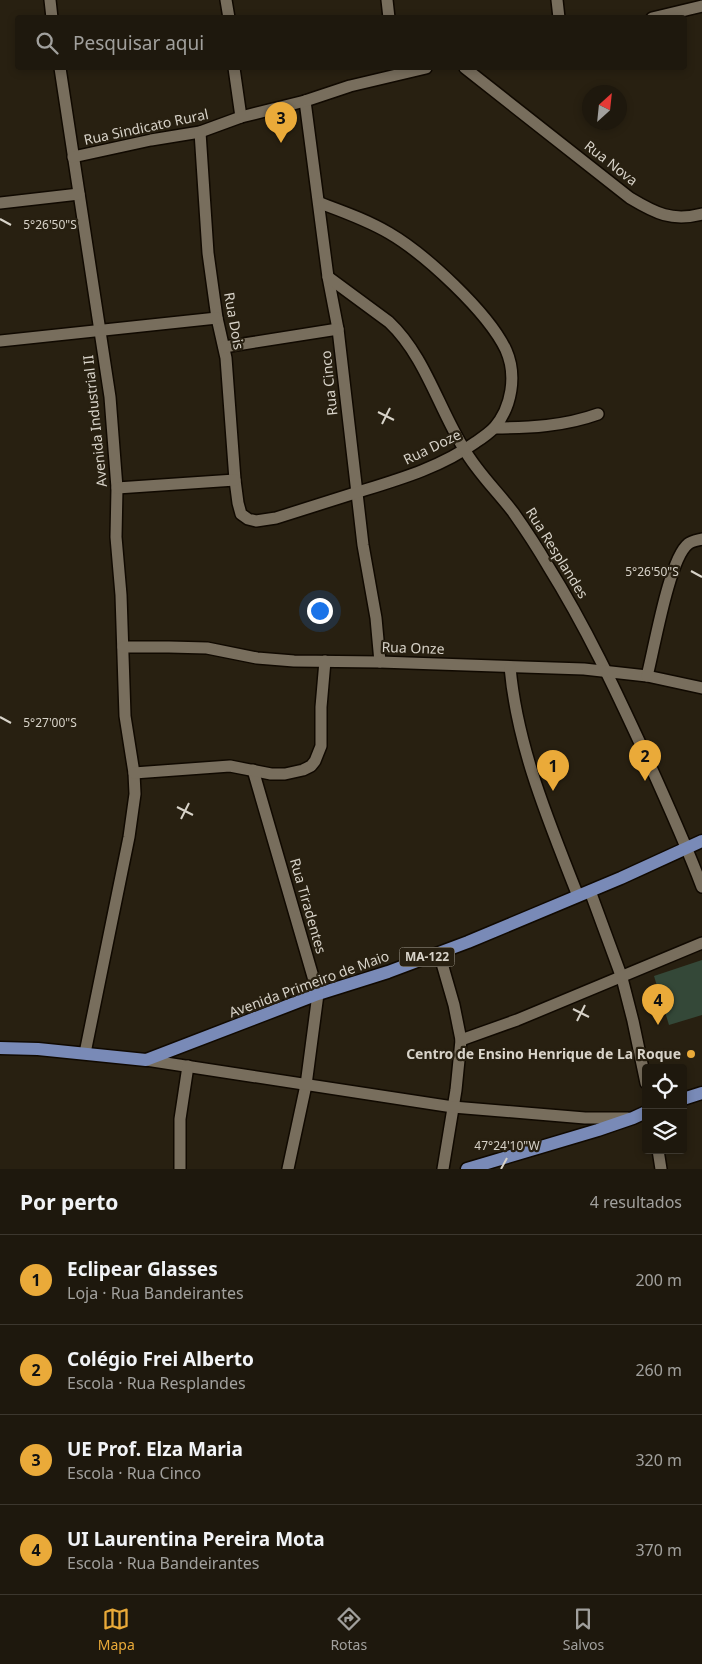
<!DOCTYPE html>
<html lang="pt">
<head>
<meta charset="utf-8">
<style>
	body { margin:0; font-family:"Noto Sans",sans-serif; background:#262116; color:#f1f3f6 }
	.controls { position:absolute; right:15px; bottom:15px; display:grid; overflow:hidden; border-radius:5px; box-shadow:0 2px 8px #0003 }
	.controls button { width:45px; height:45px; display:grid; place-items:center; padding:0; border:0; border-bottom:1px solid #3c372e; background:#1e180d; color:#f1f3f6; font:25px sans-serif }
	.compass { position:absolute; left:582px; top:85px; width:45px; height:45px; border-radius:50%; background:#1e180d; box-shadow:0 2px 8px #0003; rotate:27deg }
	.you { position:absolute; left:319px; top:610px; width:18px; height:18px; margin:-12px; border:4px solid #fff; border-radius:50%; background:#1a73e8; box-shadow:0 0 0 8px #1a73e833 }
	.badge { display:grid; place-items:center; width:32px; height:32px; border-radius:50%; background:#eaaa39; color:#111; font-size:16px; font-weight:700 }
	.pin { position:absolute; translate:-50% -41px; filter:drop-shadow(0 1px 2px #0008) }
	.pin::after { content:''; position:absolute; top:26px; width:18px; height:15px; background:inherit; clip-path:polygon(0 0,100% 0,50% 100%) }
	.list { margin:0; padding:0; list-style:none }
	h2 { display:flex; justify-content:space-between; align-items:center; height:65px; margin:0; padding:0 20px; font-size:21px }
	h2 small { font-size:16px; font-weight:400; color:#a1a09d }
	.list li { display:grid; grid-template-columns:32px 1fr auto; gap:15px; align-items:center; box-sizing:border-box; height:90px; padding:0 20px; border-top:1px solid #3c372e }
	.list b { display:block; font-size:19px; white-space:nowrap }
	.list p { margin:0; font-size:16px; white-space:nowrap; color:#a1a09d }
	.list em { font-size:16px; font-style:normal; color:#a1a09d }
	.icon { flex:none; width:28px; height:28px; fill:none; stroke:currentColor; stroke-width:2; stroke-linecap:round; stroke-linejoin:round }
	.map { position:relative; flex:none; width:702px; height:1169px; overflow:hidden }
	.search { position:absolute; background:#1e180d; box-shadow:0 2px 8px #0003; left:15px; right:15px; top:15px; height:55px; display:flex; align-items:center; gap:12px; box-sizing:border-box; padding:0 18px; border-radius:5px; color:#a1a09d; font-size:19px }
	.sheet { height:425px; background:#1e180d }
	nav { display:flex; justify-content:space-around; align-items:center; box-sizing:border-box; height:70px; border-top:1px solid #3c372e; background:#1e180d; font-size:14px; color:#a1a09d }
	nav a { display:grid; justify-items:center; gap:2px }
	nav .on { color:#eaaa39 }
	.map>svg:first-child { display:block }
</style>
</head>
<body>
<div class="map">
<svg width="702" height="1169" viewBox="0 0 702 1169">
	<rect width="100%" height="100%" fill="#282011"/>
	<path fill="#344838" d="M702,960V1015L669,1025L654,976Z"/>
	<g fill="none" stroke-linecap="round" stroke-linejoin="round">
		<defs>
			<g id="minor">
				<path d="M50,0L52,18"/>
				<path d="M226,0L229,18"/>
				<path d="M387,0L389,18"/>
				<path d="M557,0L559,18"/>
				<path d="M652,18L702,6"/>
				<path d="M60,68L110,397L117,488L116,537L121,595L125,716L134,773L135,794L129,837L85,1053"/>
				<path d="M234,68L241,117"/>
				<path d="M465,68L630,198C655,213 672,222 702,214"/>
				<path d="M305,101L328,277L338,329L363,545L376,618L380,662"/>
				<path d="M200,132L208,253L217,318L226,358L235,480L238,503L241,514L248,519L256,521L276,518C302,510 329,501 355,493C397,480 440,468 476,442C482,438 489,433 494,428C512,407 517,375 506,350C488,312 425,254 389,233C367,220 344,212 320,203"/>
				<path d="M73,157L151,140L200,132L241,117L305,101L350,86L426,68"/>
				<path d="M0,203L79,194"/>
				<path d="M328,277L389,322C425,356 438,407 464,449C477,472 497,491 513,512C525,529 537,547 548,566C586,627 615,689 645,754C665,798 685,842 702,887"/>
				<path d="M0,341L217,318"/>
				<path d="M224,347L338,329"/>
				<path d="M494,428C529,428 565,426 598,414"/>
				<path d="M117,488L235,480"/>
				<path d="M123,647H169L207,648L257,658L294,661L380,662L584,669L647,676L702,688"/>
				<path d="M510,667C517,747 549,822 578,896"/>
				<path d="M647,676C654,650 669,559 688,544C691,541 698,540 702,539"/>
				<path d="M253,770L318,994L306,1085L288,1169"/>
				<path d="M134,773L230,766L271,774H285L303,770L311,766L315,761L321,746V707L325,661"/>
				<path d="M590,891L622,978L633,1021L646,1083"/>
				<path d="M439,953L454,1005L461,1040L456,1090L443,1169"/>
				<path d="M461,1040L517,1020L702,943"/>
				<path d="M146,1060L453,1107L585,1118H628"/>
				<path d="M658,1150L661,1169"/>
				<path d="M180,1169V1119L188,1066"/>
			</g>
			<g id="major">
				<path d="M0,1048L38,1049L146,1060L318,994L388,972L468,942L621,878L702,841"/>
				<path d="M683,1099L702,1093"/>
				<path d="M467,1169L598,1130L633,1118L646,1112"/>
			</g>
		</defs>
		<use href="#minor" stroke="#100900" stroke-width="14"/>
		<use href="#major" stroke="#100900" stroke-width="15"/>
		<use href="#minor" stroke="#786e5d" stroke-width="11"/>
		<use href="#major" stroke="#798ab7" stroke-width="12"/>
	</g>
	<path fill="none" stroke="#d8d3c9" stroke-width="2" d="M0,219L11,225M378,412L394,420M382,424L390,408M691,571L702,577M0,717L11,723M177,807L193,815M181,819L189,803M573,1009L589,1017M577,1021L585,1005M501,1169L507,1158"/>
	<circle fill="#eaaa39" stroke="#282011" stroke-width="2" cx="691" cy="1054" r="5"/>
	<g text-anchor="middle" stroke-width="4.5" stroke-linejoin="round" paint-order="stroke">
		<rect fill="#282011" stroke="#a39d92" stroke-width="1" x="399.5" y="947.5" width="55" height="19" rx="4"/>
		<g font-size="12" font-weight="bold" fill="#d8d3c9">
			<text x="427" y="961">MA-122</text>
		</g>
		<g font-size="14" fill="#d8d3c9" stroke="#282011">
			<text transform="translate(146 127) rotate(-12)" y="5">Rua Sindicato Rural</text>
			<text transform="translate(611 163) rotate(38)" y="5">Rua Nova</text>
			<text transform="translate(234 321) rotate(80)" y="5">Rua Dois</text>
			<text transform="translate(329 383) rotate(-96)" y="5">Rua Cinco</text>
			<text transform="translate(95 421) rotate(-96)" y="5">Avenida Industrial II</text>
			<text transform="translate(432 447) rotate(-26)" y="5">Rua Doze</text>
			<text transform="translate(557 553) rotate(58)" y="5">Rua Resplandes</text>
			<text transform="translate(413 648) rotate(2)" y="5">Rua Onze</text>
			<text transform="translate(308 906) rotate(74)" y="5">Rua Tiradentes</text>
			<text transform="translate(309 984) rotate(-20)" y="5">Avenida Primeiro de Maio</text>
		</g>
		<g font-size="14" font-weight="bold" fill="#d8d3c9" stroke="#282011" text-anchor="end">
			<text x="681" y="1059">Centro de Ensino Henrique de La Roque</text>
		</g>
	</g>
	<g font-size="12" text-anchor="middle" fill="#d8d3c9" stroke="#282011" stroke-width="4.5" stroke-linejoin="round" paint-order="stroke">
		<text x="50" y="229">5°26'50"S</text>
		<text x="652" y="576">5°26'50"S</text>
		<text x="50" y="727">5°27'00"S</text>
		<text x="507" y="1150">47°24'10"W</text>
	</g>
</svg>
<div class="controls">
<button><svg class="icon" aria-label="locate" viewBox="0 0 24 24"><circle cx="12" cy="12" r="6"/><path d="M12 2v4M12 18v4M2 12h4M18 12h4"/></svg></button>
<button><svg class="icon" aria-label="layers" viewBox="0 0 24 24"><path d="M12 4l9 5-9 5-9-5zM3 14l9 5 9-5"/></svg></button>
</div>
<svg class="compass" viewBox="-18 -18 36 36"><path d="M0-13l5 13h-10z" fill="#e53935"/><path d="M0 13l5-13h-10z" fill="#a1a09d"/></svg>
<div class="you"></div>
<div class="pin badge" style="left:553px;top:791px">1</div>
<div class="pin badge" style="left:645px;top:781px">2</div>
<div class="pin badge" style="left:281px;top:143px">3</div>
<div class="pin badge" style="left:658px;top:1025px">4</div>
<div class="search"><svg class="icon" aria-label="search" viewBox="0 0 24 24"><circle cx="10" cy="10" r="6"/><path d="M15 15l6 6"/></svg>Pesquisar aqui</div>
</div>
<section class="sheet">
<h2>Por perto<small>4 resultados</small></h2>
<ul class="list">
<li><span class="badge">1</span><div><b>Eclipear Glasses</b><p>Loja · Rua Bandeirantes</p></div><em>200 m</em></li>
<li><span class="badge">2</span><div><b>Colégio Frei Alberto</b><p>Escola · Rua Resplandes</p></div><em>260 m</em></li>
<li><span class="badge">3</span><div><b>UE Prof. Elza Maria</b><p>Escola · Rua Cinco</p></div><em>320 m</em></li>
<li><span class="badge">4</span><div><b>UI Laurentina Pereira Mota</b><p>Escola · Rua Bandeirantes</p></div><em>370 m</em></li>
</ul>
</section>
<nav>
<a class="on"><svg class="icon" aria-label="map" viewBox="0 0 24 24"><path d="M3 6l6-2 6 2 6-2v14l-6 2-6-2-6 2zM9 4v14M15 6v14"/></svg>Mapa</a>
<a><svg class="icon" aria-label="directions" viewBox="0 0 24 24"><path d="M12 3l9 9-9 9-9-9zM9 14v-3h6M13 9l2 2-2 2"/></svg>Rotas</a>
<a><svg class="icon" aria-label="saved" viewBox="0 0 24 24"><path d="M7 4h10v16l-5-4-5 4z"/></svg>Salvos</a>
</nav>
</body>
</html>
